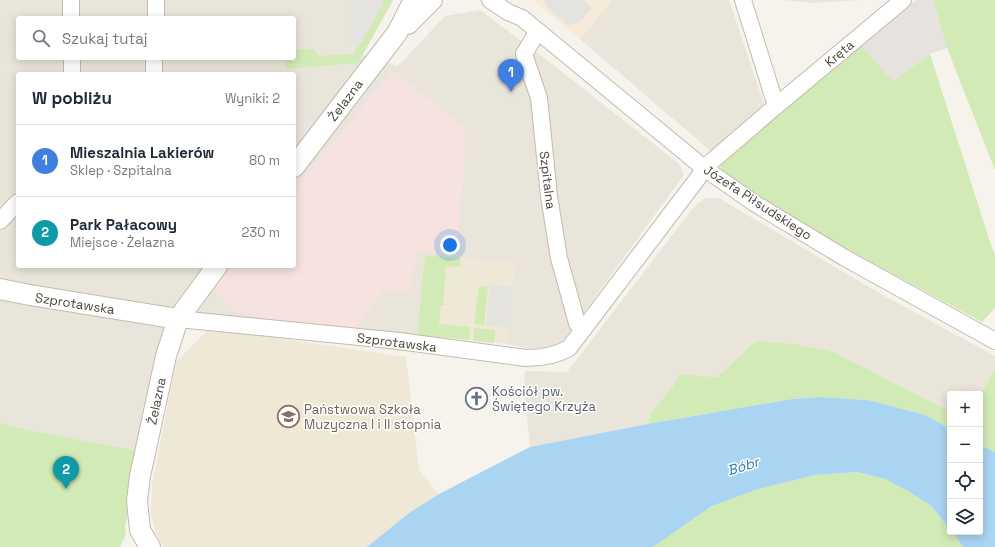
<!DOCTYPE html>
<html lang="pl">
<head>
<meta charset="utf-8">
<style>
	body { margin:0; font-family:"Space Grotesk",sans-serif; background:#f2f2f3; color:#1f2937 }
	.controls { position:absolute; right:12px; bottom:12px; display:grid; overflow:hidden; border-radius:4px; box-shadow:0 2px 10px #0003 }
	.controls button { width:36px; height:36px; display:grid; place-items:center; padding:0; border:0; border-bottom:1px solid #e0e1e3; background:#fff; color:#1f2937; font:20px sans-serif }
	.you { position:absolute; left:450px; top:245px; width:14px; height:14px; margin:-10px; border:3px solid #fff; border-radius:50%; background:#1a73e8; box-shadow:0 0 0 6px #1a73e833 }
	.badge { display:grid; place-items:center; width:26px; height:26px; border-radius:50%; background:#fc3f1d; color:#fff; font-size:13px; font-weight:700 }
	.pin { position:absolute; translate:-50% -33px; filter:drop-shadow(0 1px 2px #0008) }
	.pin::after { content:''; position:absolute; top:21px; width:14px; height:12px; background:inherit; clip-path:polygon(0 0,100% 0,50% 100%) }
	.list { margin:0; padding:0; list-style:none }
	h2 { display:flex; justify-content:space-between; align-items:center; height:52px; margin:0; padding:0 16px; font-size:17px }
	h2 small { font-size:13px; font-weight:400; color:#747a83 }
	.list li { display:grid; grid-template-columns:26px 1fr auto; gap:12px; align-items:center; box-sizing:border-box; height:72px; padding:0 16px; border-top:1px solid #e0e1e3 }
	.list b { display:block; font-size:15px; white-space:nowrap }
	.list p { margin:0; font-size:13px; white-space:nowrap; color:#747a83 }
	.list em { font-size:13px; font-style:normal; color:#747a83 }
	.icon { flex:none; width:22px; height:22px; fill:none; stroke:currentColor; stroke-width:2; stroke-linecap:round; stroke-linejoin:round }
	.map { position:relative; flex:none; width:995px; height:547px; overflow:hidden }
	.search { position:absolute; background:#fff; box-shadow:0 2px 10px #0003; left:16px; top:16px; width:280px; height:44px; display:flex; align-items:center; gap:10px; box-sizing:border-box; padding:0 14px; border-radius:4px; color:#747a83; font-size:15px }
	.panel { position:absolute; background:#fff; box-shadow:0 2px 10px #0003; left:16px; top:72px; width:280px; height:196px; border-radius:4px }
	.map>svg:first-child { display:block }
</style>
</head>
<body>
<div class="map">
<svg width="995" height="547" viewBox="0 0 995 547">
	<rect width="100%" height="100%" fill="#f6f3ec"/>
	<g fill="#eae5da" fill-rule="evenodd">
		<path d="M0,0H393L362,55L398,66L445,16L480,10L547,60L679,164L684,175L568,334L558,345L531,349L507,344L515,263L425,255L417,335L180,316L140,451L32,431L0,423ZM18,18H294V58H18ZM18,74H294V266H18Z"/>
		<path d="M612,0H729L765,107L713,153L580,39Z"/>
		<path d="M783,0H859L812,3Z"/>
		<path d="M705,198H719L879,293L995,356V369L980,397V394H950V411L833,352L756,341L717,377L680,374L673,386L651,413L648,424L530,447L524,386L525,371L567,372L694,207Z"/>
	</g>
	<path fill="#f7ead8" d="M533,0H612L580,39Z"/>
	<path fill="#e6e2dd" d="M917,0H933L947,48L930,54L893,83L860,44L901,9Z"/>
	<g fill="#efe8d6">
		<path d="M425,255L515,263L507,344L417,335Z"/>
		<path d="M210,328L406,357L419,470L439,494L409,513L367,547H164L156,534L151,515L152,485L176,362Z"/>
	</g>
	<path fill="#f6e3e0" d="M393,71L465,128V150L457,252H417L408,293L383,290L353,331L257,319V315L238,313L213,290L232,266H294V189Z"/>
	<g fill="#d2eab5">
		<path d="M383,0H393L358,63L286,69V58H294V49H314L319,56L353,54L383,4Z"/>
		<path d="M933,0H995V170L947,48Z"/>
		<path d="M860,44L893,82L930,54L991,245L995,255V308L982,322L810,229L749,192L721,172V163Z"/>
		<path d="M425,255L461,258L460,267L446,266L443,302L445,303V305H441L439,324L470,327L469,340L417,335Z"/>
		<path d="M479,286L488,287L484,325L474,324Z"/>
		<path d="M474,328L495,330L494,343L473,341Z"/>
		<path d="M756,341L794,344L833,352L950,411V429L925,415L868,400L819,397L792,399L648,424L651,413L673,386L680,374L717,377Z"/>
		<path d="M995,369V452L980,445V397Z"/>
		<path d="M0,423L32,431L140,451L125,527L126,534L120,547H0Z"/>
		<path d="M857,472L885,479L908,491L931,506L950,529V532H953L963,547H653L712,506L758,489L815,475Z"/>
	</g>
	<g fill="#e5e3e0">
		<path d="M351,0H383V4L359,47L351,42Z"/>
		<path d="M543,0H583L592,8L580,22L568,26L547,6Z"/>
		<path d="M490,285L513,287L509,328L486,325Z"/>
	</g>
	<g fill="#a9d4f2">
		<path d="M819,397L868,400L925,415L950,429V529L931,506L908,491L885,479L857,472L815,475L758,489L712,506L653,547H367L409,513L439,494L530,447L648,424L792,399Z"/>
		<path d="M980,445L995,452V547H963L953,532H980Z"/>
	</g>
	<g fill="none" stroke-linecap="round" stroke-linejoin="round">
		<defs>
			<g id="minor">
				<path d="M71,0V18"/>
				<path d="M156,0V18"/>
				<path d="M490,0L508,12L522,18L704,168L754,203L845,258L995,341"/>
				<path d="M538,31L524,54L539,98L549,196L559,258L577,323L583,329"/>
				<path d="M72,58V74"/>
				<path d="M154,74V58"/>
				<path d="M776,106L903,0"/>
				<path d="M0,221L18,202"/>
				<path d="M178,319L399,341L526,358C542,358 555,356 569,348L698,178L704,168L776,106L743,0"/>
			</g>
			<g id="tertiary">
				<path d="M408,24L432,0"/>
				<path d="M294,167L397,33L414,0"/>
				<path d="M0,289L30,295L178,319"/>
				<path d="M150,547L140,530L137,501L140,476L166,356L178,319L217,266"/>
			</g>
		</defs>
		<use href="#minor" stroke="#c2bbae" stroke-width="18"/>
		<use href="#tertiary" stroke="#c2bbae" stroke-width="22"/>
		<use href="#minor" stroke="#fff" stroke-width="16"/>
		<use href="#tertiary" stroke="#fff" stroke-width="20"/>
	</g>
	<defs>
		<symbol id="church-ring" viewBox="-11 -11 22 22"><circle r="9.5" fill="#fff" stroke="#6b7280" stroke-width="1.5"/><path d="M-1.2-6h2.4v3.5h3.3v2.4h-3.3V6h-2.4V-.1h-3.3v-2.4h3.3Z" fill="#6b7280"/></symbol>
		<symbol id="school-ring" viewBox="-11 -11 22 22"><circle r="9.5" fill="#fff" stroke="#8d6e63" stroke-width="1.5"/><path d="M0-5L7-2L0 1L-7-2ZM-4 1L0 2.5L4 1V4Q0 6-4 4Z" fill="#8d6e63"/></symbol>
	</defs>
	<g fill-rule="evenodd">
		<use href="#church-ring" x="464" y="386" width="25" height="25"/>
		<use href="#school-ring" x="276" y="404" width="25" height="25"/>
	</g>
	<g text-anchor="middle" stroke-width="3" stroke-linejoin="round" paint-order="stroke">
		<g font-size="13" fill="#4b4439" stroke="#fff">
			<text transform="translate(839 53) rotate(-40)" y="5">Kręta</text>
			<text transform="translate(345 100) rotate(-53)" y="5">Żelazna</text>
			<text transform="translate(548 180) rotate(83)" y="5">Szpitalna</text>
			<text transform="translate(758 202) rotate(33)" y="5">Józefa Piłsudskiego</text>
			<text transform="translate(75 303) rotate(9)" y="5">Szprotawska</text>
			<text transform="translate(397 342) rotate(7)" y="5">Szprotawska</text>
			<text transform="translate(156 401) rotate(-78)" y="5">Żelazna</text>
		</g>
		<g font-size="13" fill="#5b616d" stroke="#fff" text-anchor="start">
			<text x="492" y="396">Kościół pw.<tspan x="492" dy="15">Świętego Krzyża</tspan></text>
		</g>
		<g font-size="13" fill="#785e54" stroke="#fff" text-anchor="start">
			<text x="304" y="414">Państwowa Szkoła<tspan x="304" dy="15">Muzyczna I i II stopnia</tspan></text>
		</g>
		<g font-size="14" font-style="italic" fill="#2e7ab2" stroke="#fff">
			<text transform="translate(743 466) rotate(-17)" y="5">Bóbr</text>
		</g>
	</g>
</svg>
<div class="controls">
<button>+</button>
<button>−</button>
<button><svg class="icon" aria-label="locate" viewBox="0 0 24 24"><circle cx="12" cy="12" r="6"/><path d="M12 2v4M12 18v4M2 12h4M18 12h4"/></svg></button>
<button><svg class="icon" aria-label="layers" viewBox="0 0 24 24"><path d="M12 4l9 5-9 5-9-5zM3 14l9 5 9-5"/></svg></button>
</div>
<div class="you"></div>
<div class="pin badge" style="left:511px;top:92px;background:#3f7fe0">1</div>
<div class="pin badge" style="left:66px;top:489px;background:#0f9aa8">2</div>
<div class="search"><svg class="icon" aria-label="search" viewBox="0 0 24 24"><circle cx="10" cy="10" r="6"/><path d="M15 15l6 6"/></svg>Szukaj tutaj</div>
<section class="panel">
<h2>W pobliżu<small>Wyniki: 2</small></h2>
<ul class="list">
<li><span class="badge" style="background:#3f7fe0">1</span><div><b>Mieszalnia Lakierów</b><p>Sklep · Szpitalna</p></div><em>80 m</em></li>
<li><span class="badge" style="background:#0f9aa8">2</span><div><b>Park Pałacowy</b><p>Miejsce · Żelazna</p></div><em>230 m</em></li>
</ul>
</section>
</div>
</body>
</html>
